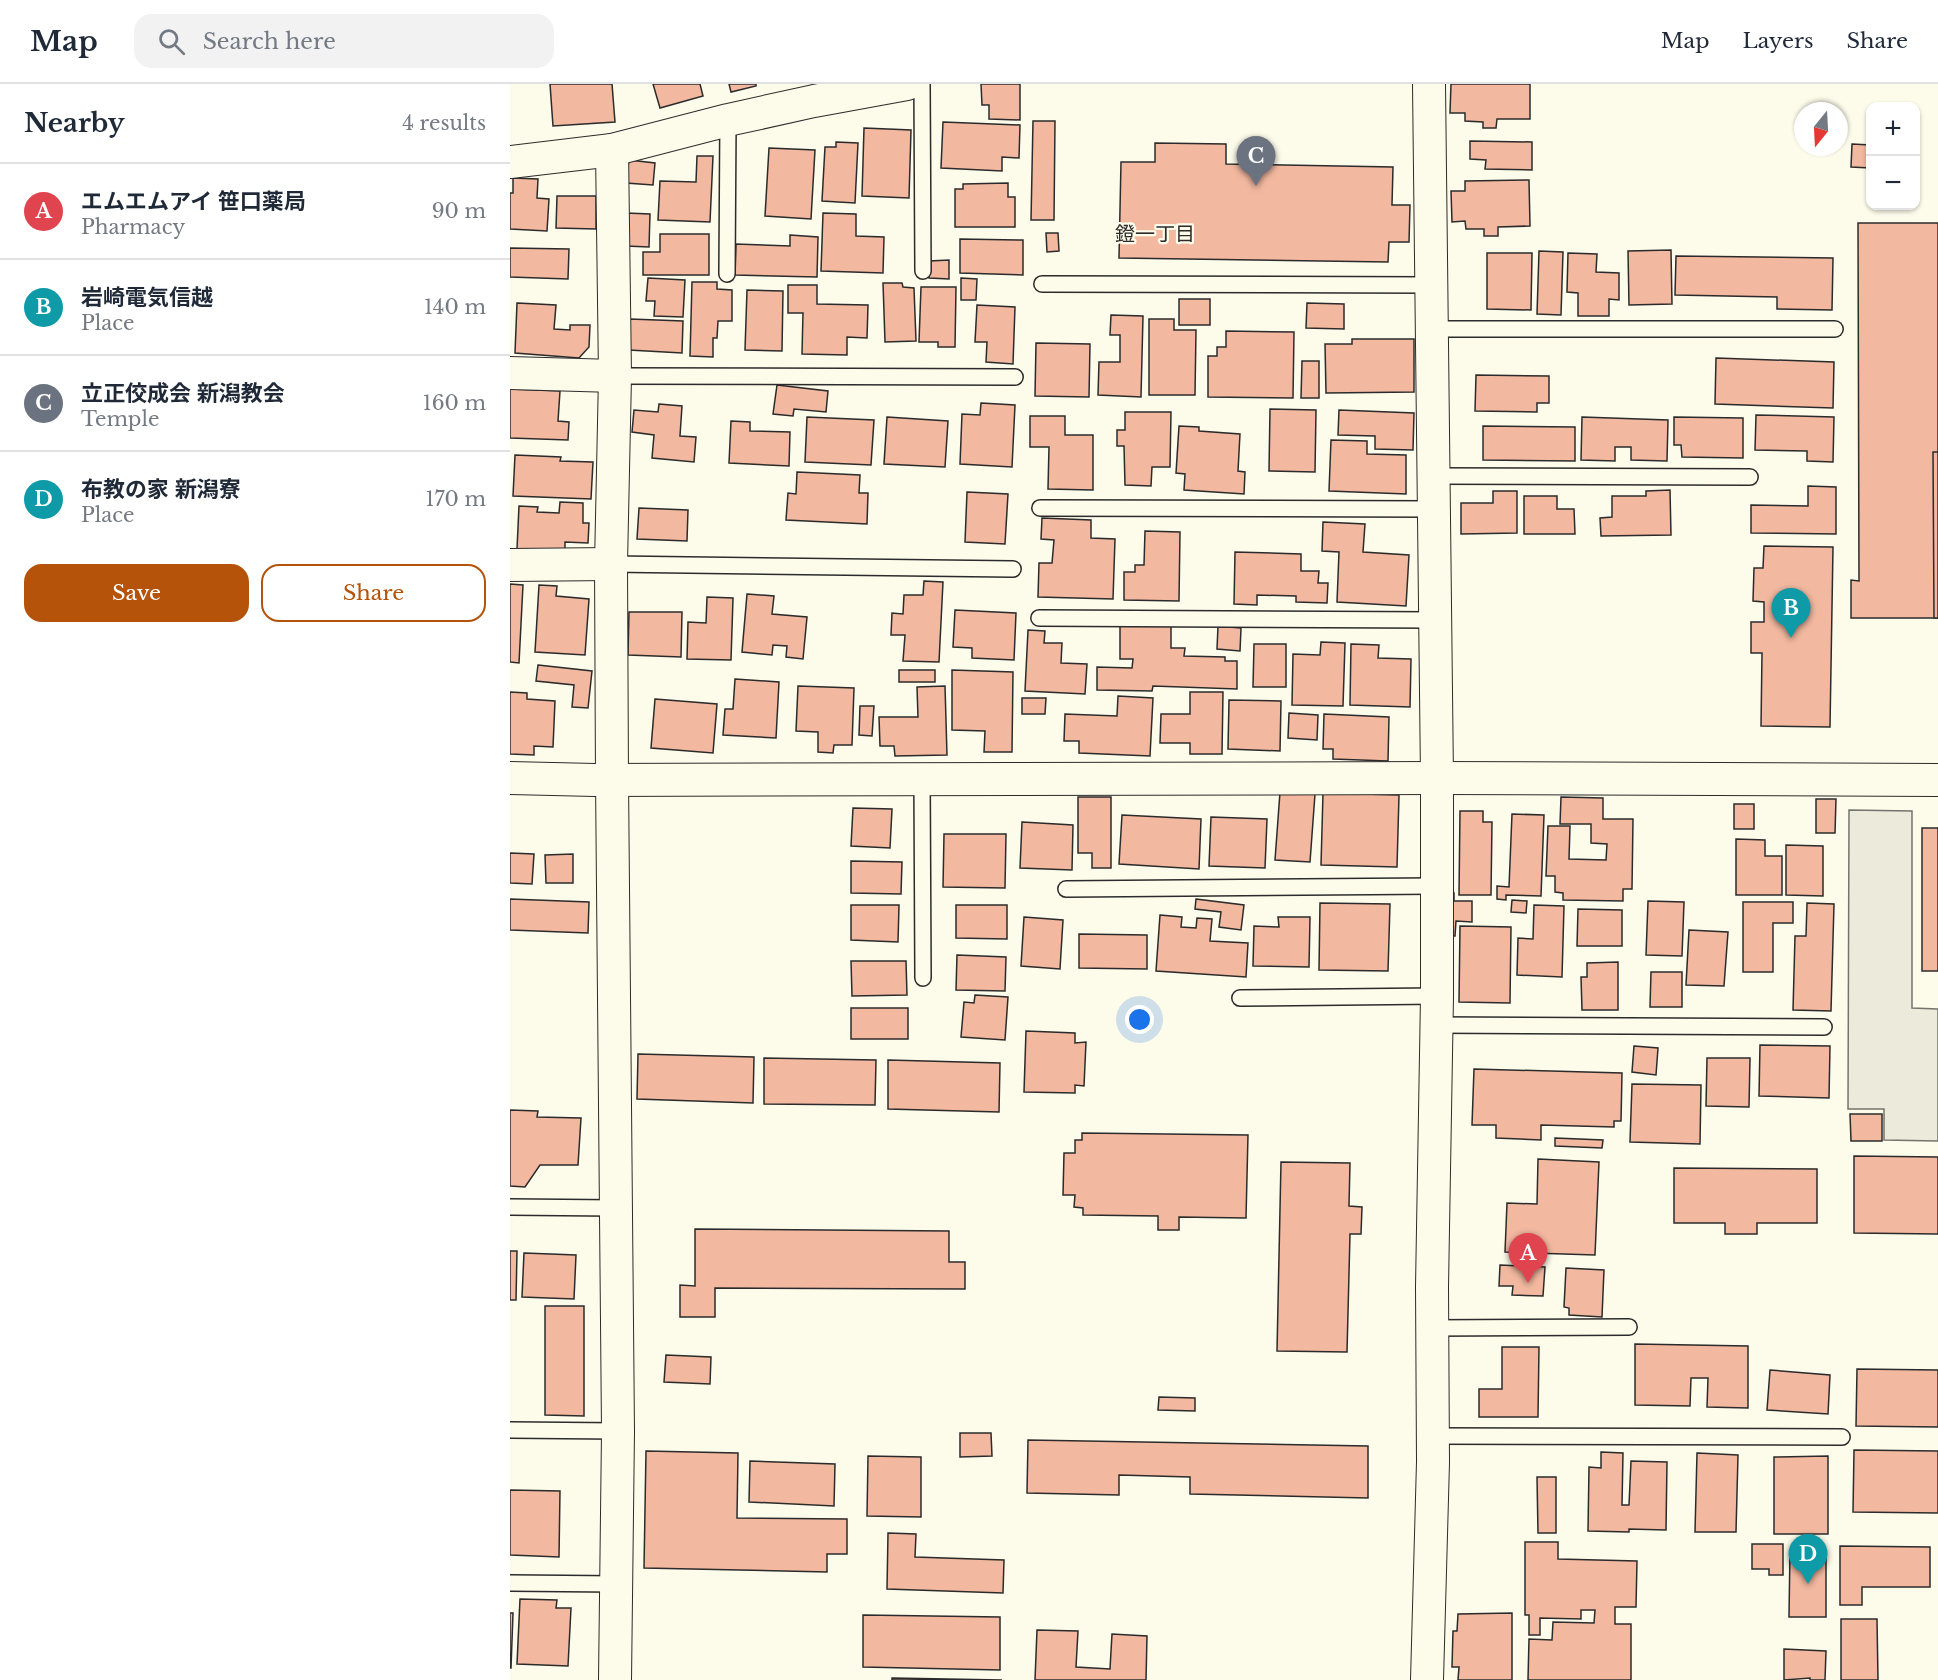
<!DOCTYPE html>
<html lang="en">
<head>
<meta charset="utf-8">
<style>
	body { margin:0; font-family:"Libre Baskerville","Noto Sans JP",serif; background:#f2f2f3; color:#1f2937 }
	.controls { position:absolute; right:18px; top:18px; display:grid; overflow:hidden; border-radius:12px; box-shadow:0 2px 4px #0004 }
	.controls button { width:54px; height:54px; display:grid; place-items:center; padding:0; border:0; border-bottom:2px solid #e0e1e3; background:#fff; color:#1f2937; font:30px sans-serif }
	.compass { position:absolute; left:1284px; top:18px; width:54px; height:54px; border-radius:50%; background:#fff; box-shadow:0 2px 4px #0004; rotate:198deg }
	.you { position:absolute; left:630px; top:936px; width:21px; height:21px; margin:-15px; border:4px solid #fff; border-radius:50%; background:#1a73e8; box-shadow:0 0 0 9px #1a73e833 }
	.badge { display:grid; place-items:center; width:39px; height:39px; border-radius:50%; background:#b45309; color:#fff; font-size:20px; font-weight:700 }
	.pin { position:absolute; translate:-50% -50px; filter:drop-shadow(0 2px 3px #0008) }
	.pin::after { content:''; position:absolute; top:32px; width:21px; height:18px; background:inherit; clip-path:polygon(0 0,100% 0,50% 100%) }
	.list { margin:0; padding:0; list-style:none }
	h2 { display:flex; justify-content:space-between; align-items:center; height:78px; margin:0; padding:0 24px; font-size:26px }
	h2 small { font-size:20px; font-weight:400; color:#747a83 }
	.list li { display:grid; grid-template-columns:39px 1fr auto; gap:18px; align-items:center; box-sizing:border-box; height:96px; padding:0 24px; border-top:2px solid #e0e1e3 }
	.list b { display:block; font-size:22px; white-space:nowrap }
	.list p { margin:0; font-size:20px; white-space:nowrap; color:#747a83 }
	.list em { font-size:20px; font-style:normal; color:#747a83 }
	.actions { display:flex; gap:12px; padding:18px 24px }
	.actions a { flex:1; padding:14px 0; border:2px solid #b45309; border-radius:18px; text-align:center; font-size:21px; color:#b45309 }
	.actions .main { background:#b45309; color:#fff }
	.icon { flex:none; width:33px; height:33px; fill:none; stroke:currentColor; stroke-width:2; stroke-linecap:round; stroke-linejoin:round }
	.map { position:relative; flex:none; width:1428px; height:1596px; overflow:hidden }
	header { display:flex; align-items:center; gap:36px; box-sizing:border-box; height:84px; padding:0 30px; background:#fff; border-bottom:2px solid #e0e1e3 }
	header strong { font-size:28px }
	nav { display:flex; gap:33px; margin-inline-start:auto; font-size:21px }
	.search { width:420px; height:54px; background:#f2f2f3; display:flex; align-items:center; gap:15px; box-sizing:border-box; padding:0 21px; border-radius:18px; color:#747a83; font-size:22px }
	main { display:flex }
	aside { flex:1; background:#fff }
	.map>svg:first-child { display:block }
</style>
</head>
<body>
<header>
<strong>Map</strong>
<div class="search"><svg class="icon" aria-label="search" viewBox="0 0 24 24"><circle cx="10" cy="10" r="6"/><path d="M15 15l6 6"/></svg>Search here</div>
<nav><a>Map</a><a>Layers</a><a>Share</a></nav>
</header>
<main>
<aside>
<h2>Nearby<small>4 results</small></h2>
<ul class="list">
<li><span class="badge" style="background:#e0444e">A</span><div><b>エムエムアイ 笹口薬局</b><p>Pharmacy</p></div><em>90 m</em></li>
<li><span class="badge" style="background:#0f9aa8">B</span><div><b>岩崎電気信越</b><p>Place</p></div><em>140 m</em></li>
<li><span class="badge" style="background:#6b7280">C</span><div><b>立正佼成会 新潟教会</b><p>Temple</p></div><em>160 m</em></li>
<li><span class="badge" style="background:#0f9aa8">D</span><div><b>布教の家 新潟寮</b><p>Place</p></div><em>170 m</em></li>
</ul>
<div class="actions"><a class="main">Save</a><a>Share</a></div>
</aside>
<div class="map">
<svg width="1428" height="1596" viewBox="0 0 1428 1596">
	<rect width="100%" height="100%" fill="#fdfbea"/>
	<path fill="#eceadb" stroke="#74746e" stroke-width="1.5" d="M1339,726L1402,727V924L1428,925V1057L1374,1056V1025H1338Z"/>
	<g fill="#f2b8a0" stroke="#2b2b2b" stroke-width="1.5">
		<path d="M40,0H102L105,38L43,42Z"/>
		<path d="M143,0H190L193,12L150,24Z"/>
		<path d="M219,0H246V2L221,8Z"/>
		<path d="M471,0H510V36L479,35V21H472Z"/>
		<path d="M941,0H1020V35H987L986,44H973V38L955,37V29H940Z"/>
		<path d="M523,37H545L544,136H521Z"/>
		<path d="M433,38L510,41L509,74L492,73V87L431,84Z"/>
		<path d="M354,44L401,46L399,114L352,112Z"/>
		<path d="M960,57L1022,58V86L975,85L976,76L960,75Z"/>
		<path d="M326,58L348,59L345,119L312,117L315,63H326Z"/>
		<path d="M645,59L716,60V80L883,83L882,121H900L899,158H879L878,178L609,174L611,78H645Z"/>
		<path d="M1342,60L1360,61V84L1341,83Z"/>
		<path d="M259,64L305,66L301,135L255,132Z"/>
		<path d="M187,72H203L200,138L148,136L150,97L186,98Z"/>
		<path d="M119,76L145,79L143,101L116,99Z"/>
		<path d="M3,94L28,95L27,114L39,115L37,147L0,145V109H3Z"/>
		<path d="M1019,96L1020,142L988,143V152H974V145H956L955,137L942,138L941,107H955V97Z"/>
		<path d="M498,99V113H505V143H445V105H453V100Z"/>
		<path d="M47,112H86V145L46,144Z"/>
		<path d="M116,129L140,130L139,163L116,162Z"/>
		<path d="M313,129L346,130V152L374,153L373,189L311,187Z"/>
		<path d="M1348,139H1428V534H1341V496L1349,497Z"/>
		<path d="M536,149H548L549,167L537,168Z"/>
		<path d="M150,150H199V191H133V168H150Z"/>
		<path d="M280,151L308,153L307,193L225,191L226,160L280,162Z"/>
		<path d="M450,155L513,156V191L450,189Z"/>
		<path d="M0,164L59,165L58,195L0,193Z"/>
		<path d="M1161,166L1162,220L1119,221L1118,167Z"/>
		<path d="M1029,167L1053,168L1051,231L1027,230Z"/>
		<path d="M977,169H1022L1021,226L977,225Z"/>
		<path d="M1058,169L1087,170L1086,188L1109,189V216L1099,215V232H1068V209L1057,208Z"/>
		<path d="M1166,172L1323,174L1322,226L1267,225V213L1165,211Z"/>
		<path d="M439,176V195L419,194V177Z"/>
		<path d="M138,194L175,196L173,233L144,232L145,217H136Z"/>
		<path d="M451,194L467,195L466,216H451Z"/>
		<path d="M182,198H207V205L222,206V237H208L207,254H203V273L180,272Z"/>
		<path d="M373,199H392L393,203L404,204L406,257L375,258Z"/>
		<path d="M278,201H307V220L358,221L357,254L337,253V271L292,270L293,229H278Z"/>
		<path d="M411,203H446L445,263H428V258H409Z"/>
		<path d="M237,206L273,207L272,267L235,266Z"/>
		<rect x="669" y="215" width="31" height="26"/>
		<path d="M7,219L46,221L44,245L60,246V241H80L79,263L69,274L5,269Z"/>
		<path d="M797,219L834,220V245L796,244Z"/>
		<path d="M467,221L505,223L503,280L476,278L477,258H465Z"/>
		<path d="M601,231L633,232L631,313L588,311L589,278H610V251H600Z"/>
		<path d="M120,235L173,237L172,269L119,266Z"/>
		<path d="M639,235H664V246H686L685,311H639Z"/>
		<path d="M716,247L784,248L783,314L698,313V272H707V263H716Z"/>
		<path d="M842,255H904V308L816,309L815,260H842Z"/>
		<path d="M526,259L580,260L579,313L525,312Z"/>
		<path d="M1206,274L1324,278L1323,324L1205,320Z"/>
		<path d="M792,277H809V314H791Z"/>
		<path d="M966,291L1039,292V319H1027V328L965,327Z"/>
		<path d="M267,301L318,307L316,328L284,325L283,332L263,330Z"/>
		<path d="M0,305L50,307L48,337L59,338L58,356L0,354Z"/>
		<path d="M471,319L505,321L502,383L450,380L452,330L470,331Z"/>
		<path d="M149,320L172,322L170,352L186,353L184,378L142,374L144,351L122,348L124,326L148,328Z"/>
		<path d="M760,325L806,326L805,388L759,387Z"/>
		<path d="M829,326L904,329L903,366L865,365V352L828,351Z"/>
		<path d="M615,328H661L660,383H642L641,402L615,401L614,362H607V346H615Z"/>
		<path d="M1246,331L1324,333L1323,378L1297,377V367L1245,366Z"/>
		<path d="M520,332H555V351H583V406L538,405L539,363H520Z"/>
		<path d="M297,333L364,336L361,381L295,378Z"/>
		<path d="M377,333L438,337L435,383L374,380Z"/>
		<path d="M1072,333L1158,336L1157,377L1121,376V363H1105V377L1071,376Z"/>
		<path d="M1164,333L1233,334V374L1172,373L1171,361H1164Z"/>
		<path d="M221,337L240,338V347L280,348L279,382L219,379Z"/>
		<path d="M669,342L689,343V347L730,350L728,387L735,388L734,410L674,406L675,390L666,389Z"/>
		<path d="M973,342L1065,343V377L973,376Z"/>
		<path d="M821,356L857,357V370L896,371V410L819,407Z"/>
		<path d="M1423,368H1428V534H1424Z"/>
		<path d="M5,371L51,373L50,377L83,378L81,415L3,412Z"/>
		<path d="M287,388L350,391L349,409H358L357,440L276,436L278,409L286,410Z"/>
		<path d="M1298,402L1326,403V450L1241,449V421L1298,422Z"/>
		<path d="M1160,406L1161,451L1091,452L1090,434L1102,433V412H1136V407Z"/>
		<path d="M983,407H1007V449L951,450V419H983Z"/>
		<path d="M457,408L498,410L495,460L455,458Z"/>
		<path d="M1014,412H1047V425H1064L1065,450H1014Z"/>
		<path d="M50,418L73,419V439H79L78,459L55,458V467L7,465L9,422L28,423L27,428L49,429Z"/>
		<path d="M129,424L178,426L177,457L127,455Z"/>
		<path d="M532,434L581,436V454L605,455L603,515L528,513L529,479H542L544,456L531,455Z"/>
		<path d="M813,438L855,440L853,468L899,471L896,522L827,518L829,468L812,467Z"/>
		<path d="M635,447L670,448L669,517L614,516V488H625V481H634Z"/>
		<path d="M1254,462L1323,463L1320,643L1251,642L1252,569H1241V538H1254V518L1243,517L1244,484H1253Z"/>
		<path d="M725,468L791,470V487H809L808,499H818L817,519L786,518V512L747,511V521L724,520Z"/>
		<path d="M414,497L433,498L429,578L393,577L395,551H381L382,529L393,530L394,511H413Z"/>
		<path d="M0,500L13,501L9,579L0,578Z"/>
		<path d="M29,501L47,502L46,512L79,515L75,571L25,568Z"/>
		<path d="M237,510L264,512L262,530L297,533L293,575L276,573L277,562L263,561L262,571L232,568Z"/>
		<path d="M197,513L223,514L221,576L177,575L178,538L196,539Z"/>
		<path d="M445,526L506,529L504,576L462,574V564L443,563Z"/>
		<path d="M119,528H172L171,573L118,571Z"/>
		<path d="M610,539L661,541V564H675L674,572L715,573V577H727V605L643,602L642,607L587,606V583L622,584L623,575H610Z"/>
		<path d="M708,542L731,544L730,567L707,565Z"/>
		<path d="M518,546L535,547L534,559H552L551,579L577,580L575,610L515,607Z"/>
		<path d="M811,558L835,559L833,622L782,621L783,570L810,571Z"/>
		<path d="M744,560H776V603H743Z"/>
		<path d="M841,560L869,561L868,574L901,575L900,623L840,621Z"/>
		<path d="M28,581L82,587L78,624L62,623L64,601L26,597Z"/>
		<rect x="389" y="586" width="36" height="12"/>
		<path d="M442,586L503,588L502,668H474L475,647L442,646Z"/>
		<path d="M225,595L269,598L266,654L213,651L215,625H223Z"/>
		<path d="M288,602L344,604L342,661H324L323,669L308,668V648L286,647Z"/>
		<path d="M435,602L437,671L385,672L384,662H370L369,633H408L407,603Z"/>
		<path d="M0,608L17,609V615L45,617L43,663L24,662V671L0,670Z"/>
		<path d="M680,608H713L712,670H680V659H650L651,630H680Z"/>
		<path d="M608,612L643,614L640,672L569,669V657H554L555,630L607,632Z"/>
		<path d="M512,614H536L535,630H512Z"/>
		<path d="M145,615L207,620L203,669L141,664Z"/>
		<path d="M719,616L771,617L770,667L718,665Z"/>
		<path d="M350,622H364L362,652L349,651Z"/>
		<path d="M779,629L808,631L807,656L778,654Z"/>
		<path d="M814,630L879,633L878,677L823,675V665H813Z"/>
		<path d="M770,708L805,710L800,778L765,776Z"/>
		<path d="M813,709L889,711L887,783L811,781Z"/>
		<path d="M568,713H601V784H582V769H568Z"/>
		<path d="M1051,713L1093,714V735H1123L1122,805H1113V817L1053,816V809L1045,808V792H1036L1038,742H1060L1059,775L1096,776L1097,760L1081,759V740H1050Z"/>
		<path d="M1306,715H1326L1325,749H1306Z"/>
		<rect x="1224" y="720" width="20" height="25"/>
		<path d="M343,724L382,725L380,764L341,762Z"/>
		<path d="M950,727H973V738H982L981,811H949Z"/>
		<path d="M1002,730L1034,731L1031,812L996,811V816L987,815V802L999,803Z"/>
		<path d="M612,731L691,735L689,785L609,780Z"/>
		<path d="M701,733L757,735L755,784L699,782Z"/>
		<path d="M512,738L563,741L562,786L510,784Z"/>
		<rect x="1412" y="744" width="16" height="143"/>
		<path d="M434,750H496L495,804L433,803Z"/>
		<path d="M1226,755L1255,756V772H1272V811H1226Z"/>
		<path d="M1276,761L1313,762V812L1276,811Z"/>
		<path d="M0,769L24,770L22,800L0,799Z"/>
		<path d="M63,770V799H36L35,771Z"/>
		<path d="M341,777L392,778L391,810L341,809Z"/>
		<path d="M934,808L944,809V817H962V838L946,837L945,852H933Z"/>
		<path d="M0,815L79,818L78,849L0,846Z"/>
		<path d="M686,815L734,821L731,846L709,843L711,828L685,825Z"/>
		<path d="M1002,816L1017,817L1016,829L1001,828Z"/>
		<path d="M1138,817L1174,818L1172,872L1136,871Z"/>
		<path d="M1233,818H1283V839H1263V888H1233Z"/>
		<path d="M810,819L880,820L878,887L809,886Z"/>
		<path d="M1297,819L1324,820L1321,927L1283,926L1285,852H1296Z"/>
		<path d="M341,821H389L388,858L341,856Z"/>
		<path d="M446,821H497V855L446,854Z"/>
		<path d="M1024,821L1054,822L1052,893L1007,891L1008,854L1023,855Z"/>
		<path d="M1068,825L1112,826V862H1067Z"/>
		<path d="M650,831L672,833L671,843L686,844L687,834L702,835L700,857L738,859L736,893L646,887Z"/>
		<path d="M514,833L553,836L550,885L511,882Z"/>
		<path d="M768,833H800L799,883L743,882L744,842L769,843Z"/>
		<path d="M950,842L1001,843L1000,919L949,918Z"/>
		<path d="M1179,846L1218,848L1214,902L1176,901Z"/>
		<path d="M569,850L637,851V885L569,884Z"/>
		<path d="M447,871L496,873L495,907L446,906Z"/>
		<path d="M341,877H396L397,911L342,912Z"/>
		<path d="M1108,878V926H1072L1071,893H1077V879Z"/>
		<path d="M1141,888H1172V923H1140Z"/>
		<path d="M465,911L498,913L495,956L451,953L454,918L464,919Z"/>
		<rect x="341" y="924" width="57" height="31"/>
		<path d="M516,947L565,949V959L576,958L574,1002L565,1001V1009L514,1008Z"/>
		<path d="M1250,961L1320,962L1319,1014L1249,1012Z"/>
		<path d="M1124,962L1148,964L1146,991L1122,988Z"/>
		<path d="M128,970L244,973L243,1019L127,1015Z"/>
		<path d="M254,974L366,976L365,1021L254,1020Z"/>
		<path d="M1197,974H1240L1239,1023L1196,1022Z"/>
		<path d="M378,976L490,979L489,1028L378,1025Z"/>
		<path d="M964,985L1112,989L1111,1037H1104V1043L1031,1041V1056L986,1054V1041H962Z"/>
		<path d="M1122,1000L1191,1001L1190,1060L1120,1058Z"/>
		<path d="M0,1026L28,1027L27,1033L71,1034L68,1081H30L15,1103L0,1102Z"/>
		<path d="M1340,1030H1372V1057H1341Z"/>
		<path d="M572,1049L738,1051L736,1134L669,1133V1146H648V1132L573,1131V1124L564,1123L565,1111H553L554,1069H565V1056H572Z"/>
		<path d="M1045,1054L1093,1056L1092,1064L1045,1062Z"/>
		<path d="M1344,1072L1428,1073V1150L1344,1149Z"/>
		<path d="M1028,1075L1089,1078L1085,1171L995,1168L997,1119L1027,1120Z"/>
		<path d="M771,1078L840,1079L839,1122L852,1123L851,1150H840L837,1268L767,1267Z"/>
		<path d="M1164,1084L1307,1085V1139H1247V1150H1215V1139H1164Z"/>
		<path d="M185,1145L439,1147V1178H455V1205L205,1204V1233H170V1201L185,1202Z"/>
		<path d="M0,1167H7L6,1216H0Z"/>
		<path d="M14,1169L66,1171L64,1215L12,1213Z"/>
		<path d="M990,1181L1035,1183L1033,1212L1002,1211L1003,1202H989Z"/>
		<path d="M1056,1184L1094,1186L1092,1233L1059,1231V1224L1054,1223Z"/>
		<path d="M35,1222H74V1332L35,1331Z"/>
		<path d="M1125,1260L1238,1262V1324L1197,1323L1198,1294H1181L1180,1322L1125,1321Z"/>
		<path d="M992,1263H1029L1028,1333H969V1305H992Z"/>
		<path d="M156,1271L201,1273L200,1300L154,1298Z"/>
		<path d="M1347,1285L1428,1286V1343L1346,1342Z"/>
		<path d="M1260,1286L1320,1291L1318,1330L1257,1326Z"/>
		<path d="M649,1313L685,1314V1327L648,1326Z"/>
		<path d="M450,1349H481L482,1372L450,1373Z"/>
		<path d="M518,1356L858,1362V1414L680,1410V1393L609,1391V1411L517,1409Z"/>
		<path d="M1344,1366L1428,1367V1429L1343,1428Z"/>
		<path d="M136,1367L228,1369L227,1434L337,1435V1470H317V1488L134,1484Z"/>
		<path d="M1091,1368L1113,1369L1112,1421H1119L1121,1377L1157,1378L1156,1446L1119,1445V1448L1078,1447L1079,1383L1091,1384Z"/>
		<path d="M1187,1369L1228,1371L1226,1448H1185Z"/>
		<path d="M358,1372L411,1373V1433L357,1432Z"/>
		<path d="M1318,1372V1450H1264V1373Z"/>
		<path d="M240,1377L325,1380L324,1422L239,1418Z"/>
		<path d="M1027,1393H1046V1449H1028Z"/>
		<path d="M0,1406L50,1407L49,1473L0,1471Z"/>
		<path d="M378,1449L406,1450L405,1473L494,1476L493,1509L377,1505Z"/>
		<path d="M1015,1458H1048V1475L1127,1477L1126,1523H1105V1540H1121V1596H1018L1019,1555L1042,1556L1043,1538L1084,1539L1085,1526H1071V1535L1030,1534V1551H1019V1531H1015Z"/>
		<path d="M1242,1460H1273V1491H1259V1485H1242Z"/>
		<path d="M1330,1462L1420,1463V1503H1352V1521H1330Z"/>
		<path d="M1280,1466H1316V1533H1279Z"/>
		<path d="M10,1515L47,1516L46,1524H61L58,1582L7,1580Z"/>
		<path d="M0,1529H3L1,1584H0Z"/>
		<path d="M1002,1529V1596H948L949,1583H942L943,1547H947L948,1530Z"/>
		<path d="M353,1531L490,1533V1586L353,1583Z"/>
		<path d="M1331,1535H1367L1368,1596H1331Z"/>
		<path d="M527,1546L568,1547L566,1583L600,1585L602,1550L637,1552L636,1596H525Z"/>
		<path d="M1274,1565L1316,1567L1315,1596H1300V1594L1274,1596Z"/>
		<path d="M382,1594L492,1596H382Z"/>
	</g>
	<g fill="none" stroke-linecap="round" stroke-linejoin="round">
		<defs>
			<g id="lane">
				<path d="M412,0L413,187"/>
				<path d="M217,190L218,36"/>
				<path d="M532,200L921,201"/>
				<path d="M922,245H1325"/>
				<path d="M105,292L505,293"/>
				<path d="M923,392L1240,393"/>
				<path d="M530,424L923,425"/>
				<path d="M101,480L503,485"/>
				<path d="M529,534L924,536"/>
				<path d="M412,694L413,894"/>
				<path d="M556,805L926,802"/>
				<path d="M730,914L927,912"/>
				<path d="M926,941L1314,943"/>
				<path d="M0,1123L105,1124"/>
				<path d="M922,1244L1119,1243"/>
				<path d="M0,1346L108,1347"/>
				<path d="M923,1352L1332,1353"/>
				<path d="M0,1499L107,1500"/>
			</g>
			<g id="street">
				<path d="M102,66L105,292L101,480L102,695L108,1347L105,1596"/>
				<path d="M0,78L102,66L218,36L304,17L397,0"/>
				<path d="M0,289L105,292"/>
				<path d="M0,481L101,480"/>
				<path d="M0,694L85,696L927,694L1428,696"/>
				<path d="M917,1596L923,1378L922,1203L927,912V694L919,0"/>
			</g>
		</defs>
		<use href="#lane" stroke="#2b2b2b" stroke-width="18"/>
		<use href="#street" stroke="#2b2b2b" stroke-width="34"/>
		<use href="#lane" stroke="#fdfbea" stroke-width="15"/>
		<use href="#street" stroke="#fdfbea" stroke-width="32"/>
	</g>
	<g text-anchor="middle" stroke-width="4.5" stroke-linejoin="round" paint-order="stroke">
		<g font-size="20" fill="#2b2b2b" stroke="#fdfbea">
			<text x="645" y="157">鐙一丁目</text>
		</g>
	</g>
</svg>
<div class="controls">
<button>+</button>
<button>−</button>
</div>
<svg class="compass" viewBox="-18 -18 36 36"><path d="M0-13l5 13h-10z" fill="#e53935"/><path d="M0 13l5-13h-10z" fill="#747a83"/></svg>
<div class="you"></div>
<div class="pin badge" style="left:1018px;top:1199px;background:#e0444e">A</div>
<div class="pin badge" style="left:1281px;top:554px;background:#0f9aa8">B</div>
<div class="pin badge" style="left:746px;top:102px;background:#6b7280">C</div>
<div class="pin badge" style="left:1298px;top:1500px;background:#0f9aa8">D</div>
</div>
</main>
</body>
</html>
